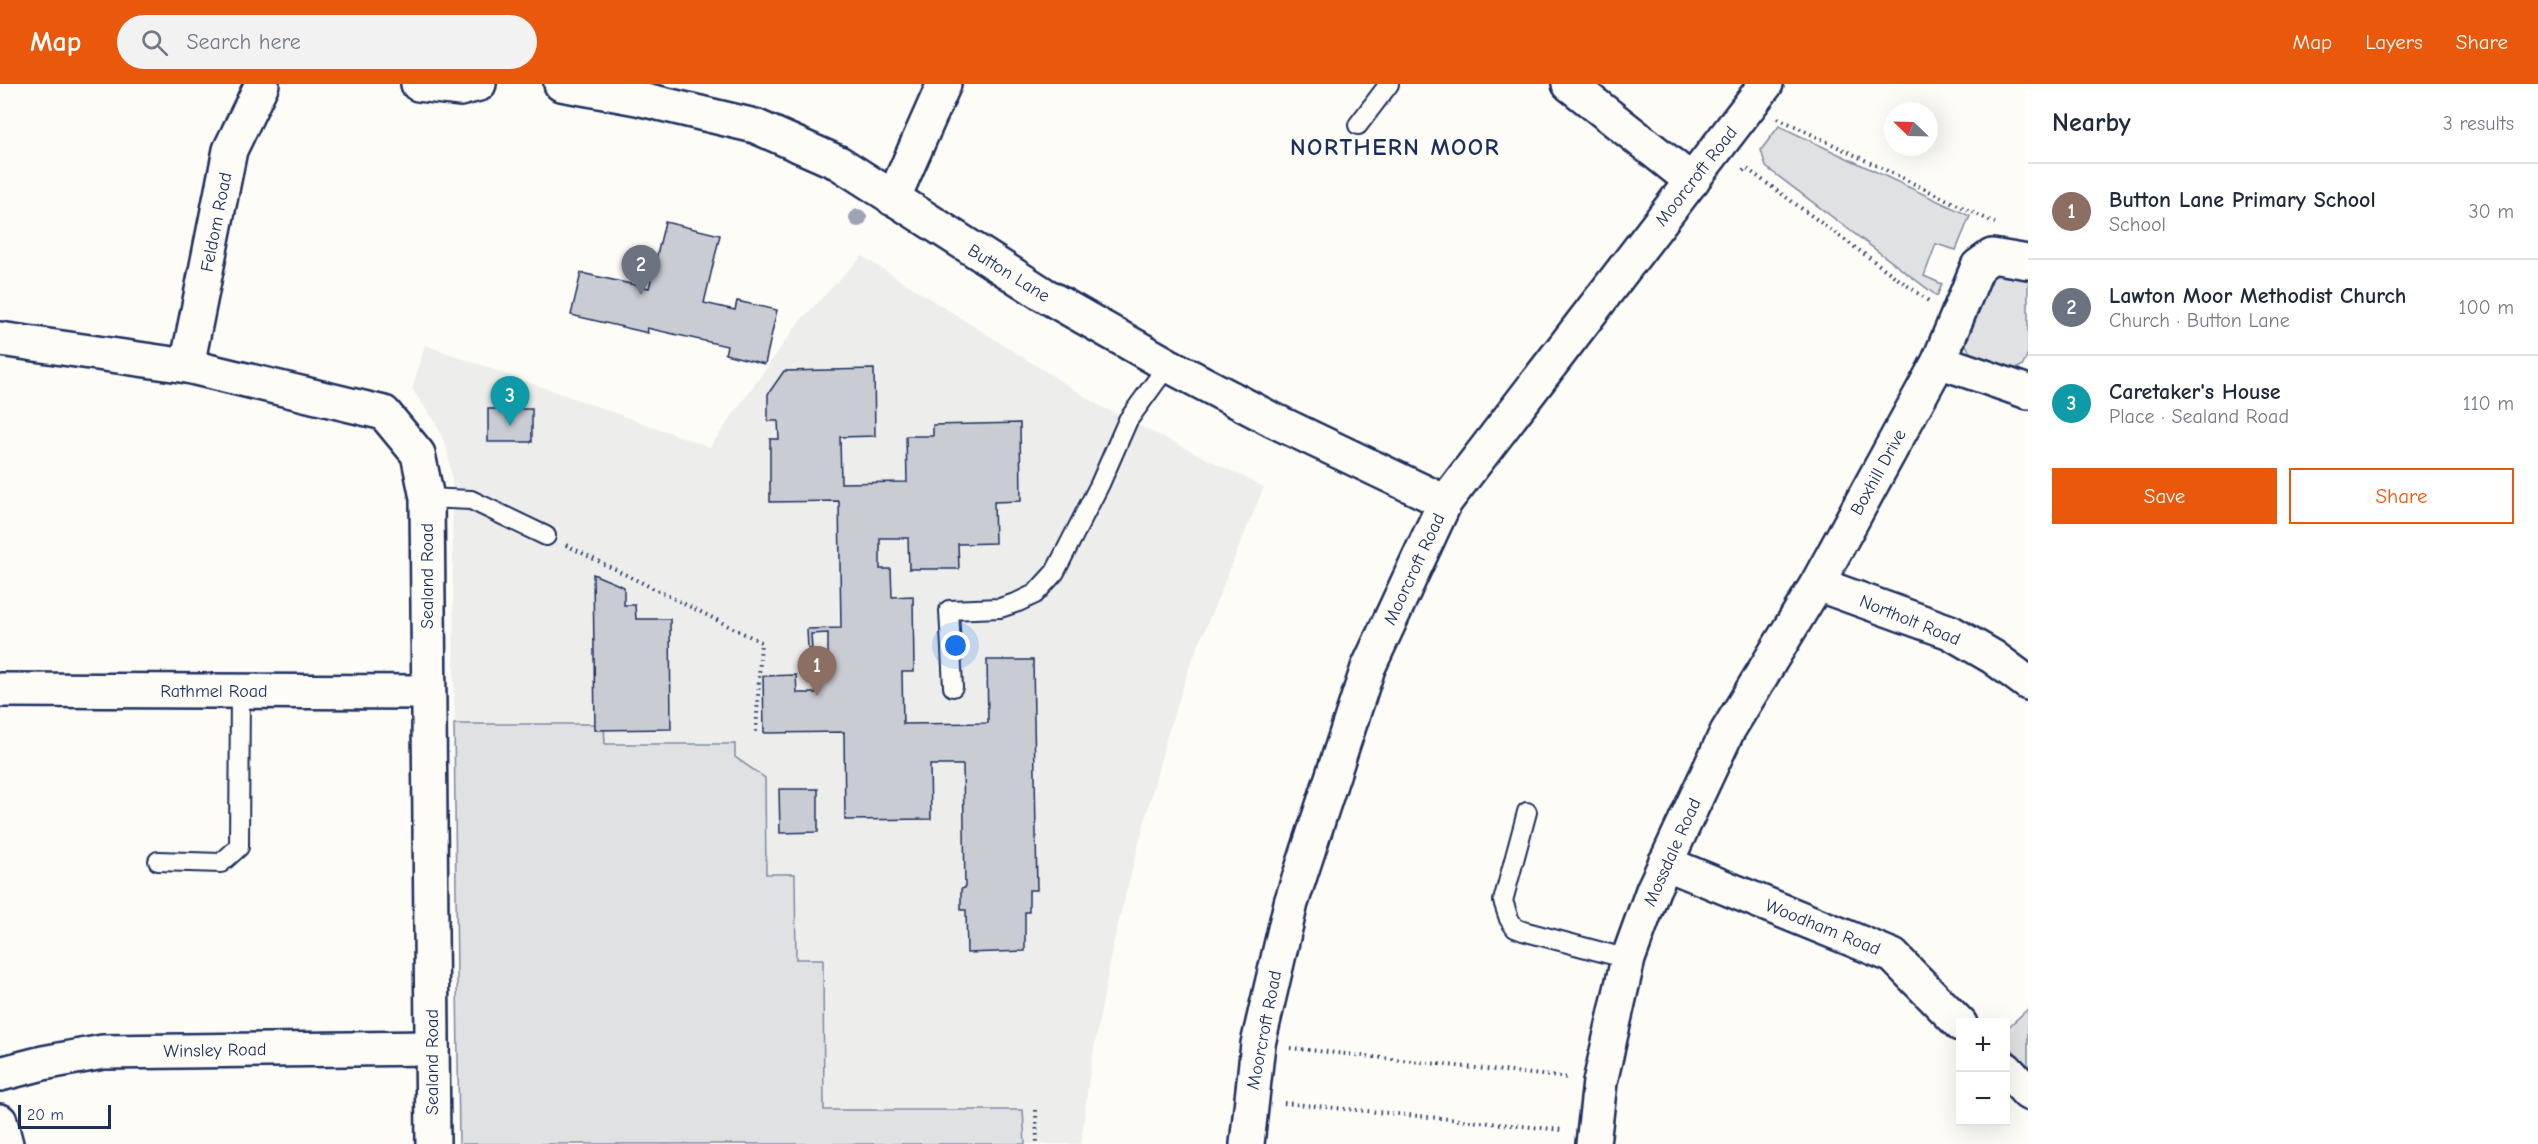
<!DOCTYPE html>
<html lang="en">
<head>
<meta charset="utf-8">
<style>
	body { margin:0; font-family:"Comic Neue",sans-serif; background:#f2f2f3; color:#1f2937 }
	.controls { position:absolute; right:18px; bottom:18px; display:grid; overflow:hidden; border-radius:0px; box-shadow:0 6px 24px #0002 }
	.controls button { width:54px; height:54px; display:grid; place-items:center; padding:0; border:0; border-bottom:2px solid #e0e1e3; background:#fff; color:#1f2937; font:30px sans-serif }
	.compass { position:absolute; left:1884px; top:18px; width:54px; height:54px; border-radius:50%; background:#fff; box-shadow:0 6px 24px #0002; rotate:293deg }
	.scale { position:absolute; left:18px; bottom:15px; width:93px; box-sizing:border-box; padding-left:6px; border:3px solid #1b2f5e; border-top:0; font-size:16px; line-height:21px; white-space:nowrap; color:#1b2f5e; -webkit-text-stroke:4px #fdfcf7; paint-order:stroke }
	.you { position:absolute; left:956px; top:562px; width:21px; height:21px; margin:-15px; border:4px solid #fff; border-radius:50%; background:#1a73e8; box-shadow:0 0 0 9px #1a73e833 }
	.badge { display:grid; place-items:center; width:39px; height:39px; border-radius:50%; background:#ea580c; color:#fff; font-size:20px; font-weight:700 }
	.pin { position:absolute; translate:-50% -50px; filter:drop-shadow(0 2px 3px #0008) }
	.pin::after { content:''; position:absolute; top:32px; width:21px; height:18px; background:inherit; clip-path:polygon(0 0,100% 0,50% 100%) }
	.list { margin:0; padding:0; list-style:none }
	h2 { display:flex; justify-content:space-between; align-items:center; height:78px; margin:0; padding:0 24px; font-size:26px }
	h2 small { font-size:20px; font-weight:400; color:#747a83 }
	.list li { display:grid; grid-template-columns:39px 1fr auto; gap:18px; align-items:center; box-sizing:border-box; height:96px; padding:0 24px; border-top:2px solid #e0e1e3 }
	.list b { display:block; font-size:22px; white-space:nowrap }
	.list p { margin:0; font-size:20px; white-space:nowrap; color:#747a83 }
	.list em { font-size:20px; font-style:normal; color:#747a83 }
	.actions { display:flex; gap:12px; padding:18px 24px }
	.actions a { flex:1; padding:14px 0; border:2px solid #ea580c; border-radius:0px; text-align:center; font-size:21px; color:#ea580c }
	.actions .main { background:#ea580c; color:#fff }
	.icon { flex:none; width:33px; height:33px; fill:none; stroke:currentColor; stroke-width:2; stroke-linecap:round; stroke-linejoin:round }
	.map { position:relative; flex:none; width:2028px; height:1060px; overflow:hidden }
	header { display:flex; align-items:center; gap:36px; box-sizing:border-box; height:84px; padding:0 30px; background:#ea580c; color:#fff }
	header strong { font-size:28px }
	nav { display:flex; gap:33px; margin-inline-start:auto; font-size:21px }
	.search { width:420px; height:54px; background:#f2f2f3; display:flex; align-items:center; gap:15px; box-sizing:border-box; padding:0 21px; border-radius:33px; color:#747a83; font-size:22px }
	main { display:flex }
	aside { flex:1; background:#fff }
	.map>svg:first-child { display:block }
</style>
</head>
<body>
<header>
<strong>Map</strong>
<div class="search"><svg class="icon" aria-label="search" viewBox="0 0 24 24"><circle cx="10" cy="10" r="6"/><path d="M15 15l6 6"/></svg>Search here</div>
<nav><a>Map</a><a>Layers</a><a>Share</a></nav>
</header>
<main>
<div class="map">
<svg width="2028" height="1060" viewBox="0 0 2028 1060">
	<rect width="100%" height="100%" fill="#fdfcf7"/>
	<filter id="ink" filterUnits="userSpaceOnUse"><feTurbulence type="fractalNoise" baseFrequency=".0167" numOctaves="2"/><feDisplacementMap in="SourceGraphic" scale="12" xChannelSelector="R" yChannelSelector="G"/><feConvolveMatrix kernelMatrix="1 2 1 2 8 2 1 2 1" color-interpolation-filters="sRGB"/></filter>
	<g filter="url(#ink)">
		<path fill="#edeeec" d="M862,172L1102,323L1264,403L1189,584L1165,659L1114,856L1090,987L1081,1060H459L452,397L447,365L437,341L412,305L425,261L710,363L799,238Z"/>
		<g fill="#e0e1e3" stroke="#7e88a0" stroke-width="1.5">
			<path d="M1779,42L1970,132L1956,166L1936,160L1924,192L1942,200L1937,212L1766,83L1761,66Z"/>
			<path d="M1991,184L2028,189V269L2023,281L2018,284L1988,281L1971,270L1961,252Z"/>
			<path d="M454,640H604L605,660H735V673L765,694L766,790H795L796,875H823L824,1026H1023L1025,1060H459Z"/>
			<path d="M2028,925V982L2006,959V945Z"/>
		</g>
		<g fill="#c9ccd3" stroke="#1b2f5e" stroke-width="1.5">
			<path d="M665,138L720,151L704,219L735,226L737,217L777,226L765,280L725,270L727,262L647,244L648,249L571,231L581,189L649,204Z"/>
			<path d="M874,285L875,352L840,353L841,399L907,398L906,352H933V341L1020,339L1021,417L994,418L995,459L958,460L959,485H909L908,454H880V485H891L892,513L913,512L914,588H902L903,640L988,639L987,576H1033L1037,806H1029V828H1025V867L967,869L966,826H961V805L965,804L963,681H930L931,735L845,736L844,648L764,649L763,592L796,591L797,609H816L815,571L828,570V549L811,550L812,565H808L807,545L841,544L839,417L770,418V355H779L778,337H768V310L784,287Z"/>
			<rect x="488" y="325" width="44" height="33"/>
			<path d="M593,490L624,503V521H635L636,535H670L671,645L595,646Z"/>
			<path d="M779,705H818V748L780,749Z"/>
		</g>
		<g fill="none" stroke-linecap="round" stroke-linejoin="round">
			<defs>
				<g id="service">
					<path d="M1358,41L1389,0"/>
					<path d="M427,414L471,416L546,452"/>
					<path d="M953,603L949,526L1000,524L1018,518L1035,510L1055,488L1100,400L1128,336L1168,281"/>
					<path d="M1527,728L1503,817L1509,835L1515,844L1523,847L1628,875"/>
					<path d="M158,777L221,779L239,763L240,607"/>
				</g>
				<g id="minor">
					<path d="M418,0L460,5L479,0"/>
					<path d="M561,0L637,14L755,42L839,79L1043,210L1168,281L1271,335L1445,418"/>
					<path d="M1569,0L1692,97"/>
					<path d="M893,115L944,0"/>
					<path d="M0,255L187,282L384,329L418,370L427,414L433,1060"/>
					<path d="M1939,277L2028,308"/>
					<path d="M187,282L230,66L262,0"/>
					<path d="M1817,500L1950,548L1993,573L2028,599"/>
					<path d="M0,606L427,608"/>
					<path d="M1665,779L1893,872L1960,940"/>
					<path d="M2006,985L2028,1009"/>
					<path d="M0,990L43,979L103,968L432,964"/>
					<path d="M0,1037L6,1060"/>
					<path d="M1593,1060L1600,998L1628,875L1653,806L1727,648L1817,500L1939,277L1978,182L1992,172L2028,178"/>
				</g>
				<path id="tertiary" d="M1247,1060L1258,960L1291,819L1368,584L1445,418L1766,0"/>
			</defs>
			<use href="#service" stroke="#1b2f5e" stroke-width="22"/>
			<use href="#minor" stroke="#1b2f5e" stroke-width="38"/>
			<use href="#tertiary" stroke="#1b2f5e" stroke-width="38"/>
			<g stroke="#1b2f5e" stroke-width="4" stroke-dasharray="1.5 4.5" stroke-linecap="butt">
				<path d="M1778,34L1995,139"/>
				<path d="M1743,87L1746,84L1930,218"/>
				<path d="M566,461L761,558L756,649"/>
				<path d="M1290,964L1569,994"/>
				<path d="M1284,1019L1563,1046"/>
				<path d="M1036,1026L1037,1060"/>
			</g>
			<use href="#service" stroke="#fdfcf7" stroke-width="18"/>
			<use href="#minor" stroke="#fdfcf7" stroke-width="33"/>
			<use href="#tertiary" stroke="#fdfcf7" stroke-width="33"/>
		</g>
		<circle fill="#9ca4b5" cx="858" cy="134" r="9"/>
	</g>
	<g text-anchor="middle" stroke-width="4.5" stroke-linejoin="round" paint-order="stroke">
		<g font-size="18" fill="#1b2f5e" stroke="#fdfcf7">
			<text transform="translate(1696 92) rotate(-52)" y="6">Moorcroft Road</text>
			<text transform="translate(216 138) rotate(-79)" y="6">Feldom Road</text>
			<text transform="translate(1009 189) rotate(32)" y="6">Button Lane</text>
			<text transform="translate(1878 388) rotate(-61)" y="6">Boxhill Drive</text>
			<text transform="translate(1414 485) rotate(-65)" y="6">Moorcroft Road</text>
			<text transform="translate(427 492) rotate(-90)" y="6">Sealand Road</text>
			<text transform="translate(1910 536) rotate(22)" y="6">Northolt Road</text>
			<text x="214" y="613">Rathmel Road</text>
			<text transform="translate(1672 768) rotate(-66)" y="6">Mossdale Road</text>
			<text transform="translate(1823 843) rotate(22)" y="6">Woodham Road</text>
			<text transform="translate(1264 946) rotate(-79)" y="6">Moorcroft Road</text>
			<text transform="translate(215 966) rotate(-1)" y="6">Winsley Road</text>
			<text transform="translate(432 978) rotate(-90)" y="6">Sealand Road</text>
		</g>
		<g font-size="24" font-weight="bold" letter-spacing="1.5" fill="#1b2f5e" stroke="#fdfcf7">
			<text x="1395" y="71">NORTHERN MOOR</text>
		</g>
	</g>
</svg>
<div class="controls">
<button>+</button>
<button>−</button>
</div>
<svg class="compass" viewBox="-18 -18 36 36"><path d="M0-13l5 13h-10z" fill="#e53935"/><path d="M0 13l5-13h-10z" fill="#747a83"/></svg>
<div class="scale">20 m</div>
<div class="you"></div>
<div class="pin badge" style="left:817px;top:612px;background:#8d6e63">1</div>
<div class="pin badge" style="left:641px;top:211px;background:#6b7280">2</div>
<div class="pin badge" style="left:510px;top:342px;background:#0f9aa8">3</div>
</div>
<aside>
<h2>Nearby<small>3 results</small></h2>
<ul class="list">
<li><span class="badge" style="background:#8d6e63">1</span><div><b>Button Lane Primary School</b><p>School</p></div><em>30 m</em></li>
<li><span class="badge" style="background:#6b7280">2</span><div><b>Lawton Moor Methodist Church</b><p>Church · Button Lane</p></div><em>100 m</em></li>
<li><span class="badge" style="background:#0f9aa8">3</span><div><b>Caretaker's House</b><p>Place · Sealand Road</p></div><em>110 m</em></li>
</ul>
<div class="actions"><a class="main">Save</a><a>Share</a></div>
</aside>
</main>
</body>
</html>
